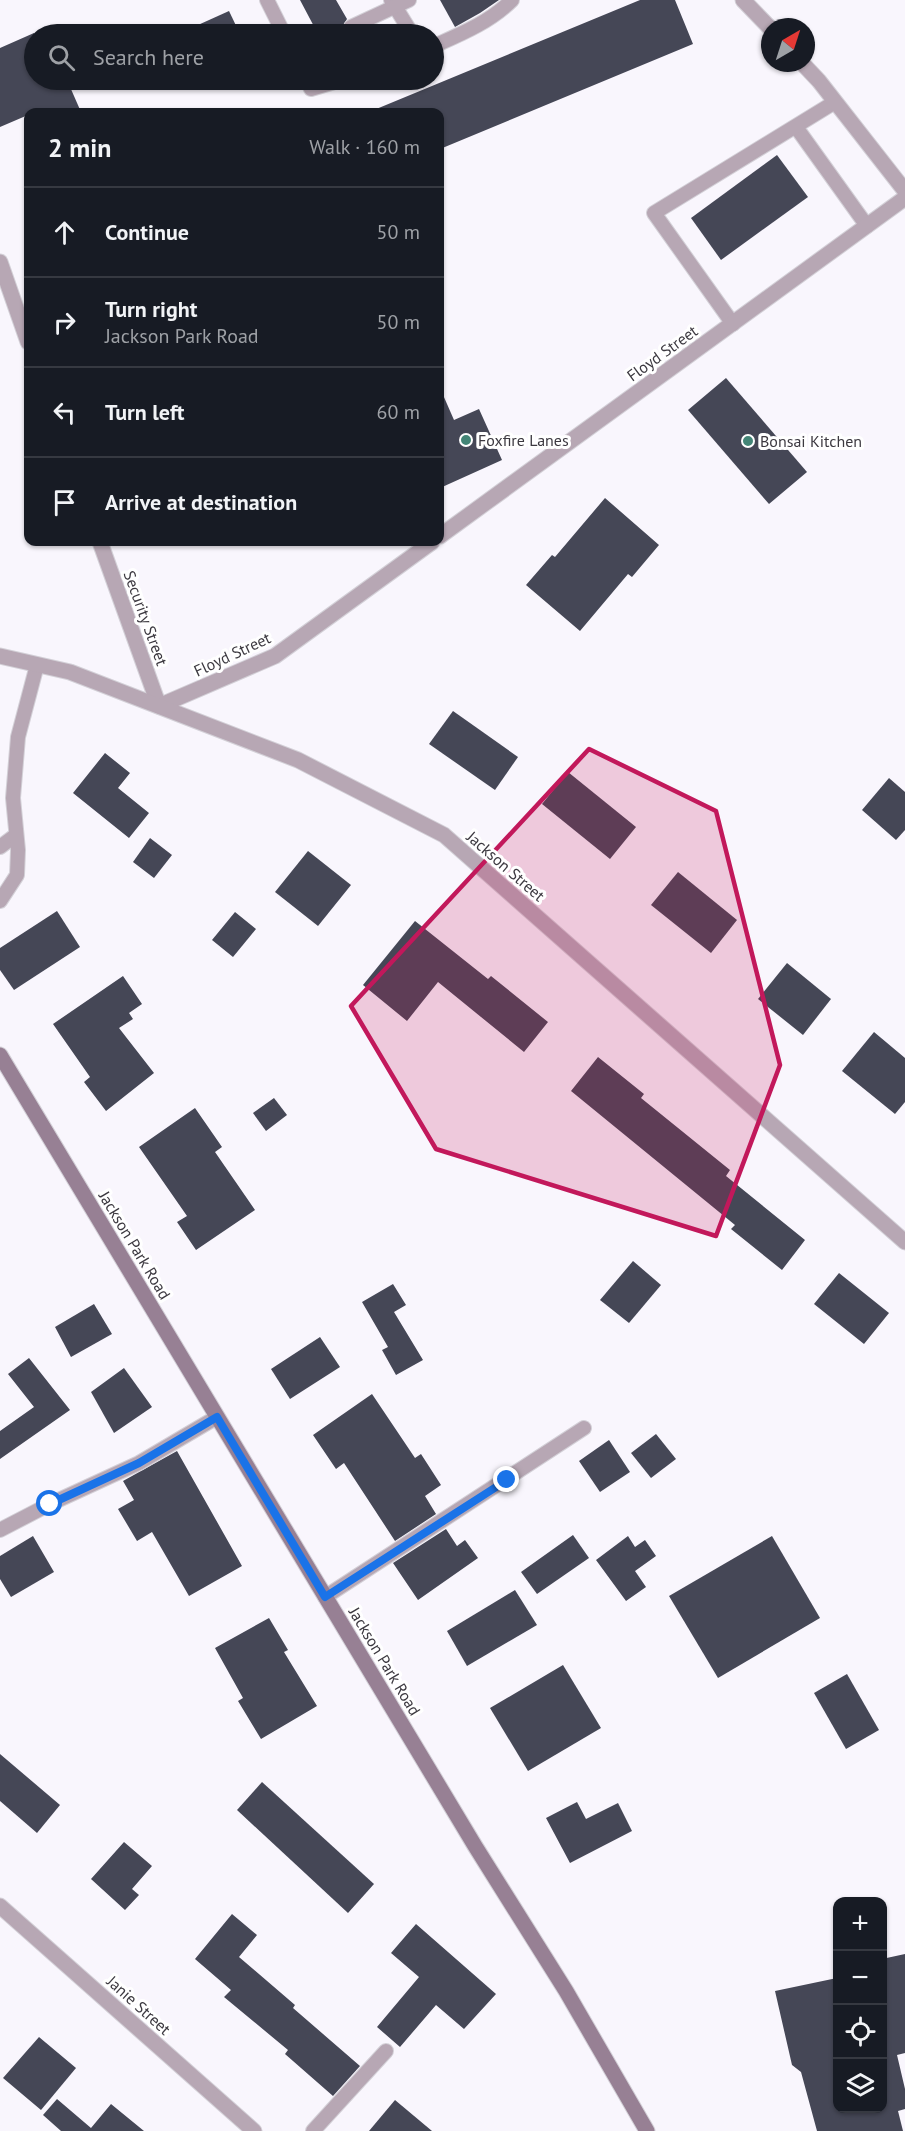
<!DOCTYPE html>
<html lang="en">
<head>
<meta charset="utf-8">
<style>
	body { margin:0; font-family:"PT Sans",sans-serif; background:#242831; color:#f1f3f6 }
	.controls { position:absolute; right:18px; bottom:18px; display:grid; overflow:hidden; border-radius:12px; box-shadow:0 2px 4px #0004 }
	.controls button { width:54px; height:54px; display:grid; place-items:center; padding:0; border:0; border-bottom:2px solid #363941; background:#171b24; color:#f1f3f6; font:30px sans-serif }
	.compass { position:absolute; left:761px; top:18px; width:54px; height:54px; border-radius:50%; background:#171b24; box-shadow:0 2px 4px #0004; rotate:39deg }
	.stop { position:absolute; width:18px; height:18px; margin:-14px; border:4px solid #1a73e8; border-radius:50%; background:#fff }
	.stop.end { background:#1a73e8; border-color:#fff; box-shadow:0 2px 6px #0008 }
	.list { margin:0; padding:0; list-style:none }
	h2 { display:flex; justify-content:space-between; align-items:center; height:78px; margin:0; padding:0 24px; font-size:26px }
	h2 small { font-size:20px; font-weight:400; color:#9ea1a6 }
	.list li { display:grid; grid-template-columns:39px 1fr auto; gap:18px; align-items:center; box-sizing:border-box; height:90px; padding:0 24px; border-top:2px solid #363941 }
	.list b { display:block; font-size:22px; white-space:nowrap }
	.list p { margin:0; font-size:20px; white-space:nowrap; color:#9ea1a6 }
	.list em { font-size:20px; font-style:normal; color:#9ea1a6 }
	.icon { flex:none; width:33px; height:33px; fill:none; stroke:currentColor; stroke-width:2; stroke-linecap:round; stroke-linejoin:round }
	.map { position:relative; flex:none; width:905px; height:2131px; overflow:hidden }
	.search { position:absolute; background:#171b24; box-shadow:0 2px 4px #0004; left:24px; top:24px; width:420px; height:66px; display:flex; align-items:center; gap:15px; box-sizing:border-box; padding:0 21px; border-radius:33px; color:#9ea1a6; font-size:22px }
	.panel { position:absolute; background:#171b24; box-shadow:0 2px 4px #0004; left:24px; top:108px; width:420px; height:438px; border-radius:12px }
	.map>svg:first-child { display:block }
</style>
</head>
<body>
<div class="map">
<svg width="905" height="2131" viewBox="0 0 905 2131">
	<rect width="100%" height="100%" fill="#f9f6fd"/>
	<g fill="#454756">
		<path d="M300,0H336L347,19L342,27L346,34H318Z"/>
		<path d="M440,0H499L480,13L455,27Z"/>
		<path d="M640,0H675L693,44L440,149V112H369Z"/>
		<path d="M229,11L240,34H178Z"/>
		<path d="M34,33V80H67L81,112H28V115L0,127V48Z"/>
		<path d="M777,155L808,197L721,260L691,218Z"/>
		<path d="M726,378L807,472L769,504L688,410Z"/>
		<path d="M440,388L454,420L479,409L502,460L440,488Z"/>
		<path d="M605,498L659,545L632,577L628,574L580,631L526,585L552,555L555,557Z"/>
		<path d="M453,711L518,757L495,790L429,744Z"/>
		<path d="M105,753L130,773L118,788L149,813L129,838L73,793Z"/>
		<path d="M568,772L636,827L610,859L542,804Z"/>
		<path d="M889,778L905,792V830L896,840L862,810Z"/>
		<path d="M150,838L172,855L154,878L133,862Z"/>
		<path d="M308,851L351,885L318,926L275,892Z"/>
		<path d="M678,872L737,920L711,953L651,905Z"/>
		<path d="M57,911L80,947L14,990L0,970V948Z"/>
		<path d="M235,912L256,929L233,957L212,940Z"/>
		<path d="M415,921L488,979L491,976L548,1022L524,1052L438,982L407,1021L363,985Z"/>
		<path d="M787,963L831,999L803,1035L758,999Z"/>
		<path d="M123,976L142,1004L129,1013L133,1019L119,1028L154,1073L106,1111L84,1082L90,1077L53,1024Z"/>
		<path d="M874,1032L905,1058V1102L895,1114L842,1071Z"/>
		<path d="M598,1057L644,1094L641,1098L730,1170L726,1176L805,1240L782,1270L731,1229L735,1225L571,1091Z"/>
		<path d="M274,1098L287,1115L266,1131L253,1113Z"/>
		<path d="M195,1108L222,1147L215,1152L255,1210L196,1250L177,1222L187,1216L139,1147Z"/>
		<path d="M633,1261L661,1285L629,1323L600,1300Z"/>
		<path d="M839,1273L889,1313L864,1344L814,1304Z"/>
		<path d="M393,1284L406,1305L394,1312L423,1360L396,1375L382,1350L388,1347L362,1302Z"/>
		<path d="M94,1304L112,1334L71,1357L55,1327Z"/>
		<path d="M320,1337L340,1367L290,1399L271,1369Z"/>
		<path d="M29,1358L70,1410L0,1459V1431L34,1407L8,1374Z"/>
		<path d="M124,1368L152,1407L114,1433L91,1392Z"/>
		<path d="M372,1394L415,1458L421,1454L441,1485L425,1496L436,1514L395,1541L344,1463L336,1469L313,1435Z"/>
		<path d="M656,1434L676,1459L651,1478L631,1453Z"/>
		<path d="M609,1440L630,1472L600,1492L579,1461Z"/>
		<path d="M177,1451L242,1566L189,1596L152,1532L137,1541L118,1509L134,1500L123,1481Z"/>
		<path d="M446,1529L457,1546L465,1540L478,1558L418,1600L393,1563Z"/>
		<path d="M573,1535L589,1558L537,1594L521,1572Z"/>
		<path d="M33,1536L54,1572L11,1597L0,1579V1556Z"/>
		<path d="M628,1536L635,1547L645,1540L656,1556L635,1571L646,1587L626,1601L596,1560Z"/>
		<path d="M772,1536L820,1618L718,1678L669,1596Z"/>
		<path d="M515,1590L537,1625L467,1666L447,1631Z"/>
		<path d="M269,1618L288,1650L284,1652L317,1706L261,1739L238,1701L243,1698L215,1648Z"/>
		<path d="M563,1665L601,1728L528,1771L490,1708Z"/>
		<path d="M847,1674L879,1730L846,1749L814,1693Z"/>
		<path d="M0,1754L60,1805L37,1833L0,1801Z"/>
		<path d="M262,1782L374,1884L348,1913L237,1810Z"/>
		<path d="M577,1802L586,1819L618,1803L632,1831L570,1863L546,1818Z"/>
		<path d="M124,1842L152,1866L132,1889L139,1895L125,1910L91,1879Z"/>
		<path d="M232,1914L257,1935L239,1957L295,2005L293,2008L360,2066L333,2096L285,2054L288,2050L224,1997L231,1990L195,1959Z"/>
		<path d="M416,1924L496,1994L464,2029L436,2005L400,2047L377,2027L419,1977L391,1953Z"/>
		<path d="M905,1954V2053L897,2055L905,2089V2109L898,2111L903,2131H817L801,2072L792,2065L775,1991L837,1978V2109H882V1959Z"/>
		<path d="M39,2037L76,2068L41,2110L3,2078Z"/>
		<path d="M57,2099L91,2128L111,2104L144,2131H61L43,2115Z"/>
		<path d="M395,2100L432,2131H369Z"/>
	</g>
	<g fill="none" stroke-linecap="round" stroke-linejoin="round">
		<defs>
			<g id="lane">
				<path d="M267,0L284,34"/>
				<path d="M391,0L412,34"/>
				<path d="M351,27L409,0"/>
				<path d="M434,46C461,34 490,22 512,0"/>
				<path d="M307,80L311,89L341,80"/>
				<path d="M796,127L867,226"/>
				<path d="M733,324L654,213L835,102"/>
				<path d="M0,847L16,835"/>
				<path d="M0,901L17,875L18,850L13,798L18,737L37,665"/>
				<path d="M0,1530L50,1504L139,1463L217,1417"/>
				<path d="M325,1597L584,1428"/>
				<path d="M313,2131L386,2051"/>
			</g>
			<g id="street">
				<path d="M743,0L770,28"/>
				<path d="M802,63L819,81L905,191"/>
				<path d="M0,262L28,342"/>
				<path d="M440,536L905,198"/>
				<path d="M100,542L159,706L275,656L432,542"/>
				<path d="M0,656L70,672L298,760L444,835L905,1242"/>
				<path d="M0,1906L254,2131"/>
			</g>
			<path id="secondary" d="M0,1055L475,1846L566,1991L647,2131"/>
		</defs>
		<use href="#lane" stroke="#d3d0d7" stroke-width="16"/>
		<use href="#street" stroke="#d3d0d7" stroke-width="17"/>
		<use href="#secondary" stroke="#d3d0d7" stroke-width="17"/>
		<use href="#lane" stroke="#b7a7b4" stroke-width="14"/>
		<use href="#street" stroke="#b7a7b4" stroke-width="15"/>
		<use href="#secondary" stroke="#978094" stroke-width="15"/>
	</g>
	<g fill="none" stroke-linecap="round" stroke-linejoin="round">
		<path stroke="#1a73e8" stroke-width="8" d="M50,1504L139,1463L217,1417L325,1597L507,1480"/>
	</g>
	<path fill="#c2185b" fill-opacity="0.2" stroke="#c2185b" stroke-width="4.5" stroke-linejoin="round" d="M589,749L716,811L780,1065L716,1236L436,1149L351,1006Z"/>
	<g fill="#438576" stroke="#fff" stroke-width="2">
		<circle cx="466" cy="440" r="6"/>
		<circle cx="748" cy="441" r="6"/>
	</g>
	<g text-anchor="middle" stroke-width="6" stroke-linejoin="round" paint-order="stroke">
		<g font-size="16" fill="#3c3940" stroke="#fff">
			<text transform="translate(662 353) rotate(-36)" y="6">Floyd Street</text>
			<text transform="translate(146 618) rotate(70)" y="6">Security Street</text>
			<text transform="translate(232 654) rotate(-25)" y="6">Floyd Street</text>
			<text transform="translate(506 866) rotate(41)" y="6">Jackson Street</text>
			<text transform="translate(135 1245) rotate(59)" y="6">Jackson Park Road</text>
			<text transform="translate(385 1661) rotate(59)" y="6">Jackson Park Road</text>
			<text transform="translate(139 2005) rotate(42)" y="6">Janie Street</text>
		</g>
		<g font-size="16" fill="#3c3940" stroke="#fff" text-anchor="start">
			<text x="478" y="446">Foxfire Lanes</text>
			<text x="760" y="447">Bonsai Kitchen</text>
		</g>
	</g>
</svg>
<div class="controls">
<button>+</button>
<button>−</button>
<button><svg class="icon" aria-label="locate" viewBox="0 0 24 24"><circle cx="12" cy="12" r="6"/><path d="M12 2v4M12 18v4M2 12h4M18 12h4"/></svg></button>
<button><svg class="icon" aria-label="layers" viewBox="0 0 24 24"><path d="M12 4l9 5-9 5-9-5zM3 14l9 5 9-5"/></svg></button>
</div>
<svg class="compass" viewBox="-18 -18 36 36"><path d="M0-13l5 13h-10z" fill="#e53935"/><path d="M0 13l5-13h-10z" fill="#9ea1a6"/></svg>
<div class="stop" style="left:50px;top:1504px"></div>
<div class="stop end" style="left:507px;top:1480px"></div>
<div class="search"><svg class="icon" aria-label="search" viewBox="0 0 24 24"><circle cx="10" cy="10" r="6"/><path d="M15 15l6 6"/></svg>Search here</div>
<section class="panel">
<h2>2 min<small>Walk · 160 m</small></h2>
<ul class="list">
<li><svg class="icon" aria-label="ahead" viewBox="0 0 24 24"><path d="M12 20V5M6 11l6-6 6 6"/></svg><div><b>Continue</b></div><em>50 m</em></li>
<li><svg class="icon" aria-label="right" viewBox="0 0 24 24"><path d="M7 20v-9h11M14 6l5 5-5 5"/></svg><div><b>Turn right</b><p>Jackson Park Road</p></div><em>50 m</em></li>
<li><svg class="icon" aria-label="left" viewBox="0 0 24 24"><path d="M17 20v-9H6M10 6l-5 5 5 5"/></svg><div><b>Turn left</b></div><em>60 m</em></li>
<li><svg class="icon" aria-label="arrive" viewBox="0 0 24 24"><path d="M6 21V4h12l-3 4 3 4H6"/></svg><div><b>Arrive at destination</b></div></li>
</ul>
</section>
</div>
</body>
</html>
